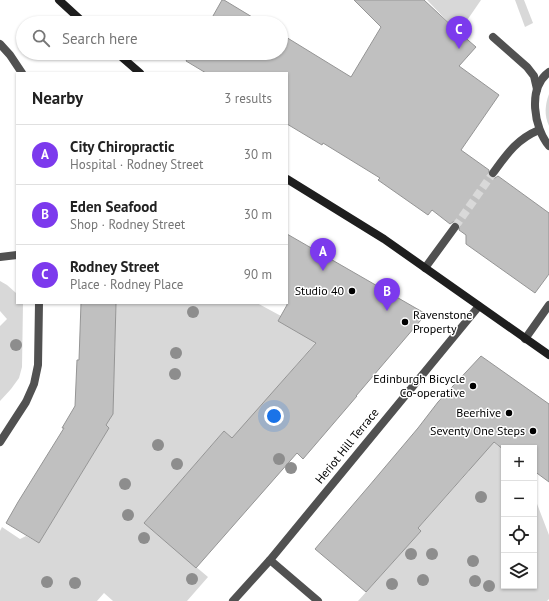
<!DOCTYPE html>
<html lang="en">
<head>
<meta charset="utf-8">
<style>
	body { margin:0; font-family:"PT Sans",sans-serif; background:#f6f6f6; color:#222 }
	.controls { position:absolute; right:12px; bottom:12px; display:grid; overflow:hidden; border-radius:0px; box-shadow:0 1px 3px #0004 }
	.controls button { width:36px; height:36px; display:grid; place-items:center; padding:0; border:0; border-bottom:1px solid #e0e0e0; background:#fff; color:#222; font:20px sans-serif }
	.you { position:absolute; left:274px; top:416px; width:14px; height:14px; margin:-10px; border:3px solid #fff; border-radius:50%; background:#1a73e8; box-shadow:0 0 0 6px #1a73e833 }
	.badge { display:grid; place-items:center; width:26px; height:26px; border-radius:50%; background:#7c3aed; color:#fff; font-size:13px; font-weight:700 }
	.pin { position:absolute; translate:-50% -33px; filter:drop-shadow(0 1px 2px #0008) }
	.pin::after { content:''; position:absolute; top:21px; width:14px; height:12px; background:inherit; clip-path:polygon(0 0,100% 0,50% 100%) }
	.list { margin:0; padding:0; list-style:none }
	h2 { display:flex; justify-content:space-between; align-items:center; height:52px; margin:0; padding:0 16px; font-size:17px }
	h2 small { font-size:13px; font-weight:400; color:#767676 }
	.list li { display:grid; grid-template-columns:26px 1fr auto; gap:12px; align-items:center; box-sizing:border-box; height:60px; padding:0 16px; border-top:1px solid #e0e0e0 }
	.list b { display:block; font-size:15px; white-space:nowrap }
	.list p { margin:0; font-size:13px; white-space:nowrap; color:#767676 }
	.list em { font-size:13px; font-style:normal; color:#767676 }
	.icon { flex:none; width:22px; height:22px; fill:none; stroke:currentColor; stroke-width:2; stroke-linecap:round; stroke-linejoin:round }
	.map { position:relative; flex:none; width:549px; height:601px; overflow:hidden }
	.search { position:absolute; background:#fff; box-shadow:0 1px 3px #0004; left:16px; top:16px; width:272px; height:44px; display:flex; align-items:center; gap:10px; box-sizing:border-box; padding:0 14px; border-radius:22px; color:#767676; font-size:15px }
	.panel { position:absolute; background:#fff; box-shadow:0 1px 3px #0004; left:16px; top:72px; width:272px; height:232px; border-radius:0px }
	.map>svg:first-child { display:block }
</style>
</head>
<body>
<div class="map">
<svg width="549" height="601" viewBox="0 0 549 601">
	<rect width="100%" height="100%" fill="#fff"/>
	<g fill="#d8d8d8">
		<path d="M427,0H481L459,32L442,51L434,43L451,25Z"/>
		<path d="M515,0H524L533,23L525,27Z"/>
		<path d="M549,94V126C544,115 545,105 549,94Z"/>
		<path d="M0,281L7,285L16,293L17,294V303H23L22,367L19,378L11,389L0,401V326L7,319L0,311Z"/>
		<path d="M116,303H257L281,316L278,321L316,342L253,415L295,452L276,477L224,431L144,523L208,577L187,601H113L104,593L97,601H0V531L2,527L20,539L26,536L39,543L109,428L106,425L113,414Z"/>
		<path d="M469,425L504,450V586H534V496L549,535V599L547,601H358L421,531L418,528L469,471Z"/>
	</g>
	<g fill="#c0c0c0" stroke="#959595">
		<path d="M222,0H224L262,23H209Z"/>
		<path d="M354,0H424L454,28L476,47L459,66L499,95L461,150L489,170L488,175L490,178H495L498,176L549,213V274L535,293L466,244V235L459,230L460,225L458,222H453L450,224L432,210L428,215L378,180L380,178L323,143L322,145L287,124V73H206L186,61L191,53H281V34L351,77L381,27Z"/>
		<path d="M287,234L426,314L356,396H357L303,459L297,453L196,568L144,523L224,431L232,438L316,343L278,321L287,305Z"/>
		<path d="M81,303H116L113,414L106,425L109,428L39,543L6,523L18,502L64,428H62L75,406L77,360H79Z"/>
		<path d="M481,356L549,404V482L534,471V448H504V450L494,442L418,528L421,531L366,592L315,549L369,486L418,428L438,402Z"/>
	</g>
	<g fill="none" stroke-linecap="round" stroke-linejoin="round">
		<path stroke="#d9d9d9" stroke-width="8" stroke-dasharray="8 4" stroke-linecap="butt" d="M455,227L493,173"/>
		<g stroke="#515151" stroke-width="8">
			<path d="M493,37L527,67L534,76L537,89"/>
			<path d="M549,72C527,88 534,128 549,146"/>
			<path d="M525,339L549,305"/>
			<path d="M270,560L318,601"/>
		</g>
		<g stroke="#515151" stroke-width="8">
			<path d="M0,44L10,55L22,73"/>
			<path d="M493,173C507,154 517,139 539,130"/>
			<path d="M0,257L17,255"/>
			<path d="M425,268L455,227"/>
			<path d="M0,442L26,402L34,384L38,365L39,303"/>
			<path d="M233,601L270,560L479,306"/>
		</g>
		<g stroke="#1e1e1e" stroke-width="8">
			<path d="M59,0L84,23"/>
			<path d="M117,53L140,73"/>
			<path d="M287,179L384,239L549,355"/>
		</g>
	</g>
	<g fill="#8d8d8d">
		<circle cx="193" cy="312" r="6"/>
		<circle cx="16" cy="345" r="6"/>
		<circle cx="176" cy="353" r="6"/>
		<circle cx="175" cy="374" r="6"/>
		<circle cx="158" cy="445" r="6"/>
		<circle cx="279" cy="459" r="6"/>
		<circle cx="177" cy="464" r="6"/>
		<circle cx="291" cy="468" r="6"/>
		<circle cx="125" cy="484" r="6"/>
		<circle cx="481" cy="497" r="6"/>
		<circle cx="128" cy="515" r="6"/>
		<circle cx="144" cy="538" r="6"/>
		<circle cx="411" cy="554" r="6"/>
		<circle cx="432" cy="554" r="6"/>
		<circle cx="473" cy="561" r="6"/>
		<circle cx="192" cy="579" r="6"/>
		<circle cx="423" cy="580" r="6"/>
		<circle cx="475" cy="581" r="6"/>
		<circle cx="47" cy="582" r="6"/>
		<circle cx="75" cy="583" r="6"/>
		<circle cx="392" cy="584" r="6"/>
		<circle cx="489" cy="586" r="6"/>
	</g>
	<g fill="#000" stroke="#fff" stroke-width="1.5">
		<circle cx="352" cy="291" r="4"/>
		<circle cx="405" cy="322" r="4"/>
		<circle cx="473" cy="386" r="4"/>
		<circle cx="509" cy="413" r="4"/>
		<circle cx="533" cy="431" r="4"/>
	</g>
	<g text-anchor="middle" stroke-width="3" stroke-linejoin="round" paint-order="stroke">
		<g font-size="12" fill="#000" stroke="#fff" text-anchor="end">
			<text x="344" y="295">Studio 40</text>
			<text x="413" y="319" text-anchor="start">Ravenstone<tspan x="413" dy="14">Property</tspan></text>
			<text x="465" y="383">Edinburgh Bicycle<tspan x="465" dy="14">Co-operative</tspan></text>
			<text x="501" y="417">Beerhive</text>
			<text x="525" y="435">Seventy One Steps</text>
		</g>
		<g font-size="12" fill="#000" stroke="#fff">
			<text transform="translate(347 446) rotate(-51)" y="4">Heriot Hill Terrace</text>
		</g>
	</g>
</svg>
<div class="controls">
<button>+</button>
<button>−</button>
<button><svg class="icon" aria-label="locate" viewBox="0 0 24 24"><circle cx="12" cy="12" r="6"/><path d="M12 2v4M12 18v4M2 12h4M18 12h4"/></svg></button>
<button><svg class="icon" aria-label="layers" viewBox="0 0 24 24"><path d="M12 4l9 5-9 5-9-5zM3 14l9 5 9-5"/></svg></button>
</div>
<div class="you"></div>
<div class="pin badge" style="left:323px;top:271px">A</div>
<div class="pin badge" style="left:387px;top:311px">B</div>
<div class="pin badge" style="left:459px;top:49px">C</div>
<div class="search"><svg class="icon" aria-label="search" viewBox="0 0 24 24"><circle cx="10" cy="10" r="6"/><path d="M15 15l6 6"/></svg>Search here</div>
<section class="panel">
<h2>Nearby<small>3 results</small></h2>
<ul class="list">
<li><span class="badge">A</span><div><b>City Chiropractic</b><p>Hospital · Rodney Street</p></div><em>30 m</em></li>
<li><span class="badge">B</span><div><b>Eden Seafood</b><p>Shop · Rodney Street</p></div><em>30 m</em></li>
<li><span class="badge">C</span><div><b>Rodney Street</b><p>Place · Rodney Place</p></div><em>90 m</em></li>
</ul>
</section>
</div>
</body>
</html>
